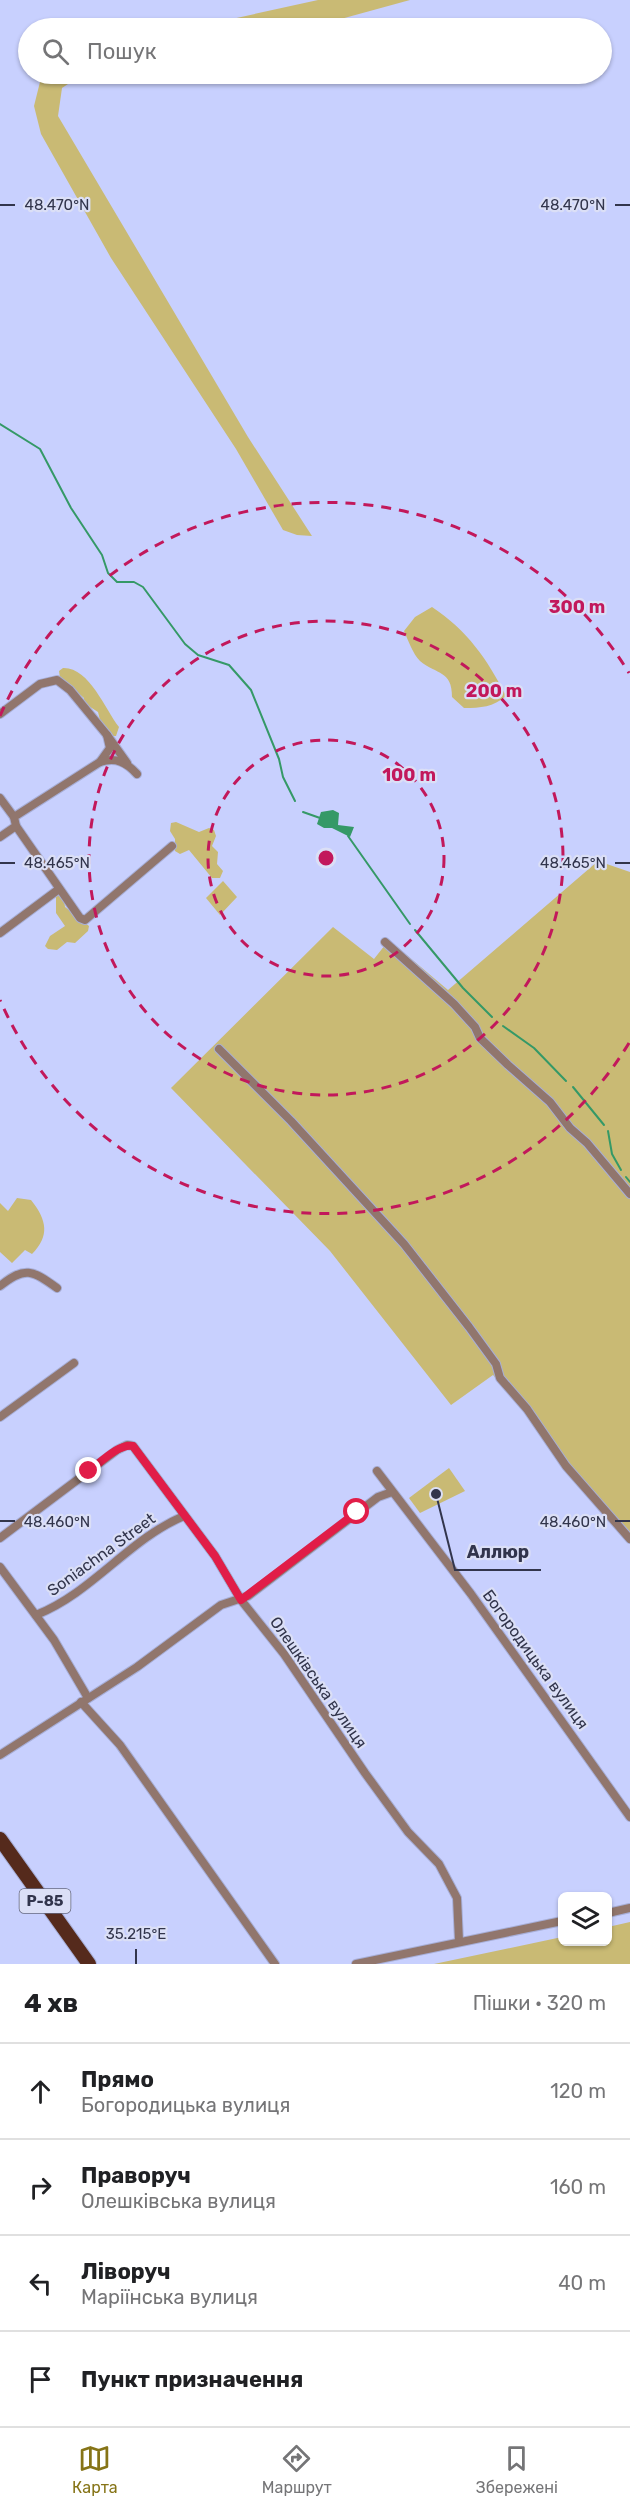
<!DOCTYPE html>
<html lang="uk">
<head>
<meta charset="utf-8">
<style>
	body { margin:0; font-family:Rubik,sans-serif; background:#f2f2f2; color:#202124 }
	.controls { position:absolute; right:18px; bottom:18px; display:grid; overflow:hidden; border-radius:9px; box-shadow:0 2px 4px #0004 }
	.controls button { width:54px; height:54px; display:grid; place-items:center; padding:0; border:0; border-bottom:2px solid #e0e0e0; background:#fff; color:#202124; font:30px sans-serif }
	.stop { position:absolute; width:18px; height:18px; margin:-14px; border:4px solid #e11d48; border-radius:50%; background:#fff }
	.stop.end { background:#e11d48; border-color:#fff; box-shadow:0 2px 6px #0008 }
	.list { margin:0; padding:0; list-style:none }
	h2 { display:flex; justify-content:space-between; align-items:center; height:78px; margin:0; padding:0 24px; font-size:26px }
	h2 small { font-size:20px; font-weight:400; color:#757577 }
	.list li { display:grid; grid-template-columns:39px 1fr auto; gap:18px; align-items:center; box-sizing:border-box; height:96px; padding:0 24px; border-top:2px solid #e0e0e0 }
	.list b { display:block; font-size:22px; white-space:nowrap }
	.list p { margin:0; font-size:20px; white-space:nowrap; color:#757577 }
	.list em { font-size:20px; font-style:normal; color:#757577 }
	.icon { flex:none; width:33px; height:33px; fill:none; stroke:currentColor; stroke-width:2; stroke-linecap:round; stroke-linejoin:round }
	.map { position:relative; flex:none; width:630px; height:1964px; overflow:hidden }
	.search { position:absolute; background:#fff; box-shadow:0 2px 4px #0004; left:18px; right:18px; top:18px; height:66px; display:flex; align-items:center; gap:15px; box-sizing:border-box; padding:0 21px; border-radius:33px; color:#757577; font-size:22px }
	.sheet { height:462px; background:#fff }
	nav { display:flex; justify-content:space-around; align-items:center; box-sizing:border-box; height:84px; border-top:2px solid #e0e0e0; background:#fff; font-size:16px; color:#757577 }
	nav a { display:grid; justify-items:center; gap:3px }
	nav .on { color:#867417 }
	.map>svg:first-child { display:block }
</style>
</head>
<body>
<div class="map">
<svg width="630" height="1964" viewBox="0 0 630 1964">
	<rect width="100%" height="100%" fill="#c8d0fe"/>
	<g fill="#c9ba74">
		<path d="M318,0H410L308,28H191Z"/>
		<path d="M42,74H105L74,80L62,88L58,116L248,437L312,536L297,535L283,530L236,449L111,258L41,134L34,106Z"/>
		<path d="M432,607C467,630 488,660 506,696C493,707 481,708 464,708L452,697C452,670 437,675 420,661C413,654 408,640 404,631L415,617Z"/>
		<path d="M63,668C89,667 105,709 119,727L116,736H112L101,724L98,712L84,703V698L60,678L59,671Z"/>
		<path d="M176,822L199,832L209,828L214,830L216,836L212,846L218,852L217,864L223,871L220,878H212L189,850L180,854L175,851V839L170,831L171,823Z"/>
		<path d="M598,861L630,872V1543L544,1432L493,1375L451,1405L330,1251L171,1088L333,927L374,959L389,940L448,990Z"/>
		<path d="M223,881L237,897L220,915L206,898Z"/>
		<path d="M56,893L64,900L65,907L89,926L88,931L75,943L67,942L57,950L48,949L45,946L50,936L65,926L56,913Z"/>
		<path d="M17,1198L31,1200C47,1220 50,1236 32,1254L25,1250L12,1263L0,1252V1203L8,1211Z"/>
		<path d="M449,1468L465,1491L420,1513L409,1498Z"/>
		<path d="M630,1922V1964H434L562,1937V1942H608V1927Z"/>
	</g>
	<path fill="#359967" d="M333,810L339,813L338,825L354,827L350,837L332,828H324L317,824L321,812Z"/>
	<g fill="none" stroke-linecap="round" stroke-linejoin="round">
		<g stroke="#359967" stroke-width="2">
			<path d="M0,424L40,449L71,508L102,555L108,573L117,582H134L143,587L185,644L198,655L229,665L251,690L279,759L283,777L295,801"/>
			<path d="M303,812L320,818"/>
			<path d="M348,836L410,924"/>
			<path d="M415,930L463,988L492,1017"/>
			<path d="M503,1026L534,1048L566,1081"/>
			<path d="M573,1087L604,1125"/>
			<path d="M608,1131L612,1154L621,1170"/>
			<path d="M626,1177L630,1182"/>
		</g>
		<defs>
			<g id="street">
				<path d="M0,714L40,684L57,680L70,690L107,735"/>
				<path d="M100,762L110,748L107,735L127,763"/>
				<path d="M0,798L14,817"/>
				<path d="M16,826L80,918L85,920L172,846"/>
				<path d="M0,837L16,826L14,817L100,762C116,757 126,762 137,774"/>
				<path d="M0,933L59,889"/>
				<path d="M385,942L454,1004L475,1027L480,1038L508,1065L550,1102L570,1128L587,1143L630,1194"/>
				<path d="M219,1049L291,1121L404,1244L469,1327L496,1364L500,1378L527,1409L566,1466L630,1539"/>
				<path d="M0,1286C25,1266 32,1270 57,1288"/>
				<path d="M0,1417L74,1363"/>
				<path d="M377,1471L471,1594L630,1817"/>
				<path d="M0,1538L117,1450L127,1445L133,1446L215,1556L241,1600L284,1654L365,1773L408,1832L439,1864L457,1898L459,1941"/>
				<path d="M0,1567L54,1640L88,1698"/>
				<path d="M36,1615C92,1593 129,1539 184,1516"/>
				<path d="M81,1702L120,1745L275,1964"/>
				<path d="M0,1755L137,1667L221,1605L248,1596L378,1497L392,1492"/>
				<path d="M608,1913L630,1908"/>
				<path d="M356,1964L562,1921"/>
			</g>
			<path id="primary" d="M0,1839L89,1964"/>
		</defs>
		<use href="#street" stroke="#a7aed7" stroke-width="10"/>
		<use href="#primary" stroke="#a7aed7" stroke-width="16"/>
		<use href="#street" stroke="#91766d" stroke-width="8"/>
		<use href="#primary" stroke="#552a1c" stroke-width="14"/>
	</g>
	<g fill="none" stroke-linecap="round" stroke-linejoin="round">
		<path stroke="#e11d48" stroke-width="8" d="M89,1471C100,1463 119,1443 133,1446L215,1556L241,1600L357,1512"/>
	</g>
	<path fill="none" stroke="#32354c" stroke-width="2" d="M0,205H15M615,205H630M0,863H15M615,863H630M0,1521H15M615,1521H630M136,1949V1964"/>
	<g fill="none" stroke="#c2185b" stroke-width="3" stroke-dasharray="10 8">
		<circle cx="326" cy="858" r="118"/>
		<circle cx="326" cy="858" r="237"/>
		<path d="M629 1043A355 355 0 0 1 0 1000M0 716A355 355 0 0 1 629 673"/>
	</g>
	<g text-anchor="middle" stroke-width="4.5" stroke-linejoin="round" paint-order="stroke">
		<rect fill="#dbdff6" stroke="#65687f" stroke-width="1.5" x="19.5" y="1889" width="51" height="24" rx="4.5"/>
		<g font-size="15" font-weight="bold" fill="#32354c">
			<text x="45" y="1906">Р-85</text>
		</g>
		<g font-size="16" fill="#32354c" stroke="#dbdff6">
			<text transform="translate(101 1554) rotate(-36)" y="6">Soniachna Street</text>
			<text transform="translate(536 1659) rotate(54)" y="6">Богородицька вулиця</text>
			<text transform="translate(319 1682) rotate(55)" y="6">Олешківська вулиця</text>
		</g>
	</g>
	<g font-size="15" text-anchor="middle" fill="#32354c" stroke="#dbdff6" stroke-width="4.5" stroke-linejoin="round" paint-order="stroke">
		<text x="57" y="210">48.470°N</text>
		<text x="573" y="210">48.470°N</text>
		<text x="57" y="868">48.465°N</text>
		<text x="573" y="868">48.465°N</text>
		<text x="57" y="1527">48.460°N</text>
		<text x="573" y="1527">48.460°N</text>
		<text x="136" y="1939">35.215°E</text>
	</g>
	<circle cx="326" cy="858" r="9" fill="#c2185b" stroke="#dbdff6" stroke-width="3"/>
	<g font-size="18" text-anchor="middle" font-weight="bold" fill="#c2185b" stroke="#dbdff6" stroke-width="4.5" stroke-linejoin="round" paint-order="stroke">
		<text x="577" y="613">300 m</text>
		<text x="494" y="697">200 m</text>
		<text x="409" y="781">100 m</text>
	</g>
	<path fill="none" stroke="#32354c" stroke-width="2" d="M436 1494L455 1570H541"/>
	<circle fill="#32354c" stroke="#dbdff6" stroke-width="2" cx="436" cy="1494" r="6"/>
	<g font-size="18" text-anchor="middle" font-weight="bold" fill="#32354c" stroke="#dbdff6" stroke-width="4.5" stroke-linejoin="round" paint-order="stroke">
		<text x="498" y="1558">Аллюр</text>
	</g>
</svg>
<div class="controls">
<button><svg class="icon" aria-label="layers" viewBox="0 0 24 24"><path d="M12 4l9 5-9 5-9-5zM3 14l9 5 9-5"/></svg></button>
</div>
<div class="stop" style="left:357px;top:1512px"></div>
<div class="stop end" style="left:89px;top:1471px"></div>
<div class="search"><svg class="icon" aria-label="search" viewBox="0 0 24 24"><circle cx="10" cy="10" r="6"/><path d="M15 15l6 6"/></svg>Пошук</div>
</div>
<section class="sheet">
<h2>4 хв<small>Пішки · 320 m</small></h2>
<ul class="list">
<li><svg class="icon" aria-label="ahead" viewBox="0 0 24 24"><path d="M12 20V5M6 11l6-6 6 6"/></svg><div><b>Прямо</b><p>Богородицька вулиця</p></div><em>120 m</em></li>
<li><svg class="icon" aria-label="right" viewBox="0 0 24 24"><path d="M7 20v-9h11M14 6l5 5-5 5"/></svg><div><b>Праворуч</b><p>Олешківська вулиця</p></div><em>160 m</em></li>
<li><svg class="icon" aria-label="left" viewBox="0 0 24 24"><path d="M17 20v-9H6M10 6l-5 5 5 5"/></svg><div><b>Ліворуч</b><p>Маріїнська вулиця</p></div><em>40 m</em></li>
<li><svg class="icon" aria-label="arrive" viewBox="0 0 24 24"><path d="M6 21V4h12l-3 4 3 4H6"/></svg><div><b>Пункт призначення</b></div></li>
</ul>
</section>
<nav>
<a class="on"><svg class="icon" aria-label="map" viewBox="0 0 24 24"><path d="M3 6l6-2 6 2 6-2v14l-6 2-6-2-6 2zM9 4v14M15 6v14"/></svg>Карта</a>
<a><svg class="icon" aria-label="directions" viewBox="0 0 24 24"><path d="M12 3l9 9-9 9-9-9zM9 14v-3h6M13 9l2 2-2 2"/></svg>Маршрут</a>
<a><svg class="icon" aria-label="saved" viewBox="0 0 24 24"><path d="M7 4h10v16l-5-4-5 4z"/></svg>Збережені</a>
</nav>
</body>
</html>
